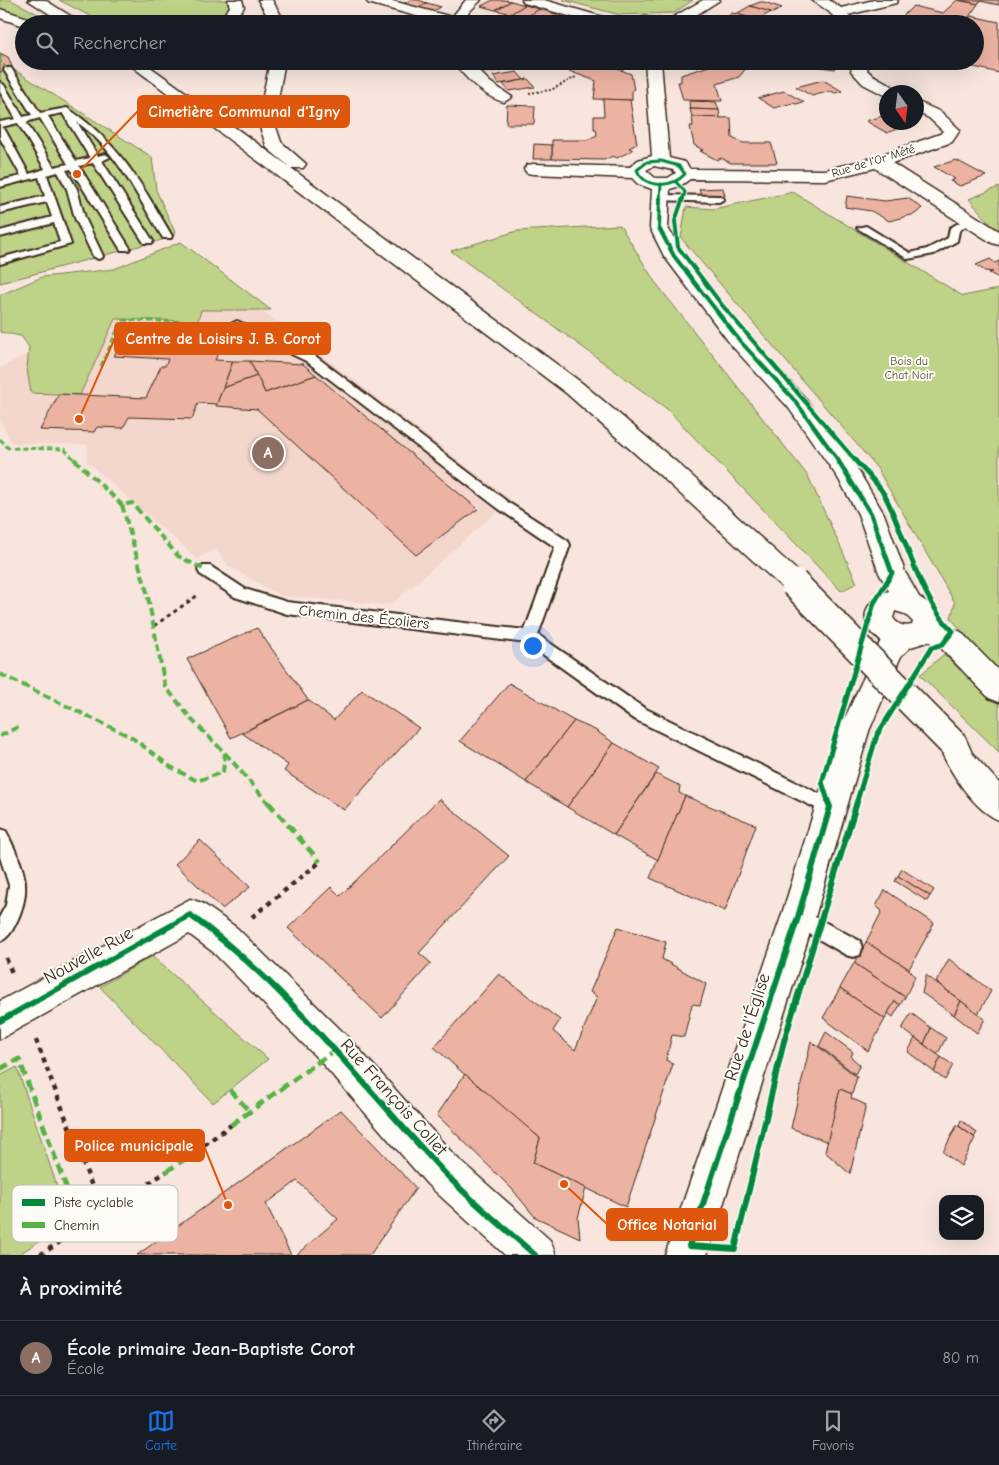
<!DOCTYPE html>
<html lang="fr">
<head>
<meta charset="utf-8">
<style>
	body { margin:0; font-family:"Comic Neue",sans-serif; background:#20242c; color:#f1f3f6 }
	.controls { position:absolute; right:15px; bottom:15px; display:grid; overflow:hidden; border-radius:10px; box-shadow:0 5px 20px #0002 }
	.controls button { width:45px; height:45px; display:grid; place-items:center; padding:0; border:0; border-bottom:1px solid #363941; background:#171b24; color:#f1f3f6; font:25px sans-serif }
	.compass { position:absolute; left:879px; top:85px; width:45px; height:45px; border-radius:50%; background:#171b24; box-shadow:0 5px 20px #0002; rotate:166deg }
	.you { position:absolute; left:532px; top:645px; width:18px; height:18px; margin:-12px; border:4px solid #fff; border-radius:50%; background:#1a73e8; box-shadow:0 0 0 8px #1a73e833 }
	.badge { display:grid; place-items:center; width:32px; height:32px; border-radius:50%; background:#1a73e8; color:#fff; font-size:16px; font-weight:700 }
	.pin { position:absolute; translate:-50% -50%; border:2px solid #fff; box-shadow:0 1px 5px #0006 }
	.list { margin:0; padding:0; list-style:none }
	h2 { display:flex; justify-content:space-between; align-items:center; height:65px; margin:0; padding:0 20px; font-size:21px }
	h2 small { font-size:16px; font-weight:400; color:#9ea1a6 }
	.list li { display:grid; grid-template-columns:32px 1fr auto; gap:15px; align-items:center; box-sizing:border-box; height:75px; padding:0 20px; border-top:1px solid #363941 }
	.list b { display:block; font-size:19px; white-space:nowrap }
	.list p { margin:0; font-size:16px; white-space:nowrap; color:#9ea1a6 }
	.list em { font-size:16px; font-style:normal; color:#9ea1a6 }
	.icon { flex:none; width:28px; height:28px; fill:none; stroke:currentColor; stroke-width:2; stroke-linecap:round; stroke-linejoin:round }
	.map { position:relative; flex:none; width:999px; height:1255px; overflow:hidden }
	.search { position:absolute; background:#171b24; box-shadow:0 5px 20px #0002; left:15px; right:15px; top:15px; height:55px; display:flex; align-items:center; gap:12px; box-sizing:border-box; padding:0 18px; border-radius:28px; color:#9ea1a6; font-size:19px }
	.sheet { height:140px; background:#171b24 }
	nav { display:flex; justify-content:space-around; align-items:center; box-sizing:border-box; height:70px; border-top:1px solid #363941; background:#171b24; font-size:14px; color:#9ea1a6 }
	nav a { display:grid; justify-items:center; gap:2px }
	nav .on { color:#1a73e8 }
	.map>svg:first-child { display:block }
</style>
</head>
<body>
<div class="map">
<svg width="999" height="1255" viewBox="0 0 999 1255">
	<rect width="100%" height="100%" fill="#f8e6de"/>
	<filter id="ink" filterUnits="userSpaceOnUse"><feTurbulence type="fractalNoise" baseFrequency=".02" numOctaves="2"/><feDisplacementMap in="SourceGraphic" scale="10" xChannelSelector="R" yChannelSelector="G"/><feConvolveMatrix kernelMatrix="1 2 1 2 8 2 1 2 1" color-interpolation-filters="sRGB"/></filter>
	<g filter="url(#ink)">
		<path fill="#f4d7cc" d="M125,304L262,310L513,501L504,506L391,605L281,596L228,566L216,549L197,559L86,461L88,445L11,443L0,420V368Z"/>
		<g fill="#bed388" stroke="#7c7e53">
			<path d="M0,0H11L57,24H42L0,9Z"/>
			<path d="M59,0H232L233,4L228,11L207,24H106Z"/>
			<path d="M563,0H693L674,13L620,15Z"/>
			<path d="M13,69L152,157L156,190L175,232L173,237L0,283V72Z"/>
			<path d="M999,187V234L969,199Z"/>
			<path d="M793,192L963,296L999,289V752L920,675L944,654L960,670L983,657L951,618L955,603L877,468L681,238L686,207L713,209Z"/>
			<path d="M620,225L655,282L808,476L857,583L841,591L667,409L451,251L517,231Z"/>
			<path d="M181,242L271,310H201L198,321L115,319L80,395L31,393L27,369L29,347L21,336L0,332V295L42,277L114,269Z"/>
			<path d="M152,956L268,1059L213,1103L100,987Z"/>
			<path d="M17,1067L69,1222L18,1255H0V1076Z"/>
		</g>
		<g fill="#ecb3a3" stroke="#3b2a1e">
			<path d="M410,0H418L427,3L417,8L403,4Z"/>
			<path d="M493,0H505L511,1L495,10L481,6Z"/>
			<path d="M957,0L978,4L964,24H895L913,6L943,13Z"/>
			<path d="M960,0H999V5L980,1L978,4Z"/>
			<path d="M511,1L525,5L511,14L496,10Z"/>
			<path d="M760,2H764L782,8L773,13L750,6Z"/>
			<path d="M427,3L441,7L431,12L417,8Z"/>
			<path d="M525,5L540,9L525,18L510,14Z"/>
			<path d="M750,6L771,12L757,20L736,14Z"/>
			<path d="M540,9L562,16L560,17L571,20L572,24H526L518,21Z"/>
			<path d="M732,13L737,14L764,22L737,24L723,20Z"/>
			<path d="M971,16L999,22V73L949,61H975V24H964Z"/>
			<path d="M720,19L723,20L737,24H715Z"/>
			<path d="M0,53L8,57L13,69L0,72Z"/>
			<path d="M474,61H502V62L478,66Z"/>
			<path d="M558,61H598L631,74L634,90H632V100L594,99L596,81L569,71Z"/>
			<path d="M752,61L739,77L717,84L722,101L683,100L678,82H681V75L709,66L710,61Z"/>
			<path d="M810,61H833L837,63L835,69L808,65Z"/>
			<path d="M502,62L508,69L483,73L478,66Z"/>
			<path d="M517,72L524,80L499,84L493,76Z"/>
			<path d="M528,79L535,87L509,91L503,84Z"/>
			<path d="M823,80L842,91L835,93L831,91L812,96L796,87Z"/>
			<path d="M784,91L804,102L796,104L793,103L774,108L758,98Z"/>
			<path d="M603,99L630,100L637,144L629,148L633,150L617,158L613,156L604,160L552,159V140H587L597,135L596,129H594V116H604Z"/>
			<path d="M689,101L716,102L719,110L690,109Z"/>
			<path d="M507,105L535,106L534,124H506Z"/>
			<path d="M690,109L719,110L720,118L692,117Z"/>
			<path d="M886,115V122H914L887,133L866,121Z"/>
			<path d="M692,117L731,118L732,138L743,143H771L777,163H731L721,158L717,160L700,151L703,150L694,145L690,126H693Z"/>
			<path d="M534,144L552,145V159H533Z"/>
			<path d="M956,160L986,176L960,186L950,181L955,179L934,167Z"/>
			<path d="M723,188L725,196H701L699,189Z"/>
			<path d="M847,196L885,201L908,198L922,208L915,214L889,221L871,211L845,207Z"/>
			<path d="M990,259L995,263L999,261V278L989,273L993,272L985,271L976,265Z"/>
			<path d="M129,326L227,330L215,360L233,361L217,404L198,403L192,419L129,417L123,428L97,427L94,432L40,430L59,394L146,398L161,366H165L168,359L114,356Z"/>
			<path d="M233,361H250L257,376L223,388Z"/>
			<path d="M250,361L303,364L316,375L265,393Z"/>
			<path d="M316,375L348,402L478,509L416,555L257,409L216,406L223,388L257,376L265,393Z"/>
			<path d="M257,628L308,700L231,738L187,659Z"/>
			<path d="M509,683L574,721L526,782L460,741Z"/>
			<path d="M362,690L419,728L344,810L284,771L288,765L242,733L308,700L334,720Z"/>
			<path d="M574,721L595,730L614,743L567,807L526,782Z"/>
			<path d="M614,743L659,769L614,835L567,807Z"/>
			<path d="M656,774L680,786L679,793L685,796L658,860L614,835Z"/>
			<path d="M685,796L756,825L725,911L650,878Z"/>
			<path d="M439,799L509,856L419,953L431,963L382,1018L288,928L331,887L340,896Z"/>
			<path d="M200,840L250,887L222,909L175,864Z"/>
			<path d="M902,869L934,890L930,896L898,876Z"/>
			<path d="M898,876L930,896L927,901L895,881Z"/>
			<path d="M885,890L934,923L909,969L866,942L882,911L876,906Z"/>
			<path d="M618,927L666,942L662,959L706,984L700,1005L692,1004L684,1037L672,1035L666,1060L673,1064L626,1207L533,1163L540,1138L494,1101L434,1047L499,974L560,1020L553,1031L575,1050L597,997L590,992Z"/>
			<path d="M866,942L909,969L915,977L905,997L854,963Z"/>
			<path d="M949,959L991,991L978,1014L936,982Z"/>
			<path d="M854,963L905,997L900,1005L895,1001L885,1019L840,988Z"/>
			<path d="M926,975L961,1001L954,1015L922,993Z"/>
			<path d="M840,988L885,1019L868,1051L823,1018Z"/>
			<path d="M895,1001L900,1005L893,1017L888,1013Z"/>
			<path d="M961,1001L985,1019L977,1033L954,1015Z"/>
			<path d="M911,1013L931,1028L924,1044L902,1029Z"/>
			<path d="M931,1028L946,1038L937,1055L924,1044Z"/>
			<path d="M826,1032L853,1052L851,1057L860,1065L855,1074L819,1046Z"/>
			<path d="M915,1038L941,1057L934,1072L908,1052Z"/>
			<path d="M811,1041L857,1077L852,1094L840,1089L828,1142L791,1128Z"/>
			<path d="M941,1057L953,1065L945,1080L934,1072Z"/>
			<path d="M465,1074L540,1138L533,1163L586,1188L578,1218L580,1238L535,1217L512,1189L437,1115Z"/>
			<path d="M840,1089L852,1094L851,1098L866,1105L850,1174L825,1152Z"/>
			<path d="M341,1110L416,1188L370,1255H296L338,1219L297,1181L266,1204L291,1255H137Z"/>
			<path d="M961,1120L977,1133L974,1137L959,1126Z"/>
			<path d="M957,1125L975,1138L961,1166L943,1152Z"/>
		</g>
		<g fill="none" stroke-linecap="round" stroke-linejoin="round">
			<defs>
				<g id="lane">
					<path d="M5,68H11L40,113L67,108C118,141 142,185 172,236L171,238H163C137,197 118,151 77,122L98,156L105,154L110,157L102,161L153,241L152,243H144L93,163L79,166L130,248L129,250H121L71,169L66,170L77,189L85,218L103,256L102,258L98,259L93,256L75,218L67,189L58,172L47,175L71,244L0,264V258L60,242L54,223L0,237V231L52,217L47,202L0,213V207L45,196L39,177L0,187V181L21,176L0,138V122L16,119L0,92V82L4,85L23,117L32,115L4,70ZM63,113V114L90,158L76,161L48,116ZM40,118L68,164L54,167L26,122ZM18,123L45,169L29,174L5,130L1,127Z"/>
					<path d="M660,195L719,196L724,199L719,202L657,200V196Z"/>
					<path d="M969,217L974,220L959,231L957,241L934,254L908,259L857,228L866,226L910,253L927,249L948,238L950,228Z"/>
					<path d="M237,321L314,355L509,503L568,541L570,545L538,635L644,708L836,802L839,807L836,812L830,815L824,812L632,718L527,643L287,614L235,597L200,574L198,570L200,566H210L245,589L287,602L525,630L555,547L499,509L306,361L233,326L231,324Z"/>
					<path d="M0,829L6,831C22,865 34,885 17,921C13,929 9,938 0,941V916L6,905L9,885L0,857Z"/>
					<path d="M798,908L860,941L862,948L860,955L853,957L846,955L791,923L789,917L791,911Z"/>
				</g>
				<g id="street">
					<path d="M366,0H389L452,17L466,0H481L469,12L462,24H445L368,3Z"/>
					<path d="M522,0H544L617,21L619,24H596L524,3Z"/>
					<path d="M703,0H720L682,24H622L624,21L645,17L668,20Z"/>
					<path d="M812,0H829L841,8L874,0H898L896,3L848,15L856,24H841L828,11Z"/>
					<path d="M453,61H469L490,82L512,97L504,102C484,97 464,77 453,61Z"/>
					<path d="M645,61H661L669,158L685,162L690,169L825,170L872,158L940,134L943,131L929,118L916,112V101L941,112L960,130L952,142L892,163L999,231V245L992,243L875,168L825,180L690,179L680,186L670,189L668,228L683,254L748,336L804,397L856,467L884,514L905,572L919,597L931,605L941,622L933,640L911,647L901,656L869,731L815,917L707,1255H665L781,917L839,731L881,640C856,626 863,599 889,591L879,573L858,514L838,478L788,407L732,346L664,256L650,228L652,189L638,184L632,178L533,174L527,173L524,169L527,165L533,164L630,167L638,160L652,156ZM654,166L673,170L676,173L668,178H655L646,170ZM895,611L905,614L913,622L912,625C904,627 898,625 893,618Z"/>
					<path d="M854,61H869L867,70C875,79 893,83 898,92H886V96L863,84L851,71Z"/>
					<path d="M190,899L202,903L237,928L348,1037L455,1156L550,1240L556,1255H505L427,1184L322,1063L213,952L189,934L0,1039V1001Z"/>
				</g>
				<g id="primary">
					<path d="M28,0H45L83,24H65Z"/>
					<path d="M228,0H242L244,7C233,22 227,24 209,24L224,14L230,7Z"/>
					<path d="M258,0H272L286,24H272Z"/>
					<path d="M0,9L37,21L39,24H24V26L0,18Z"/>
					<path d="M125,61H142L290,167L267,148L258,121L270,61H285L274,121L281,142L306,164L303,168H291L582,383L681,466L803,576L807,583L803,590L794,593L785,590L663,478L566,393Z"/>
					<path d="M926,616L961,632L999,671V702L989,698L941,648L916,635L912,627L916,619Z"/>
					<path d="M953,731L964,735L972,753L999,783V820C973,810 948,769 938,744L942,735Z"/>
				</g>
			</defs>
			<use href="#lane" stroke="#3b2a1e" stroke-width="4"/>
			<use href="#street" stroke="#3b2a1e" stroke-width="3"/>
			<use href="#primary" stroke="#3b2a1e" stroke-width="3"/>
			<g stroke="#3b2a1e" stroke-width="2" stroke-dasharray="2 2" stroke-linecap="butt">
				<path d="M604,63L607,61"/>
				<path d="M529,93L551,90L576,77"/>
			</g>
			<path stroke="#3b2a1e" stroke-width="3" stroke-dasharray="4 4" stroke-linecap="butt" d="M154,626L198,595"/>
			<g stroke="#3b2a1e" stroke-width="4.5" stroke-dasharray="5 5" stroke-linecap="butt">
				<path d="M252,917L320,862"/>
				<path d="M6,958L12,973"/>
				<path d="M36,1040L103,1215L126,1230"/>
				<path d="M196,1151L231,1125"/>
				<path d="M40,1255L166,1172"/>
			</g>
			<use href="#lane" fill="#fdfcf7" fill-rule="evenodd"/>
			<use href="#street" fill="#fdfcf7" fill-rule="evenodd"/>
			<use href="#primary" fill="#fdfcf7" fill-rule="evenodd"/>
			<defs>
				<path id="primary-bridge" d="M794,583L953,744"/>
			</defs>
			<use href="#primary-bridge" stroke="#3b2a1e" stroke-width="31" stroke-linecap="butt"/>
			<use href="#primary-bridge" stroke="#fdfcf7" stroke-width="28"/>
			<path stroke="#57b245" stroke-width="2" stroke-dasharray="4.5 2" stroke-linecap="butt" d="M0,55L3,57L0,60L8,70"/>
			<g stroke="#57b245" stroke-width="3" stroke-dasharray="5.5 3" stroke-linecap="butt">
				<path d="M101,366L122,320L237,324"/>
				<path d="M0,439L8,448L64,449L75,460"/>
			</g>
			<g stroke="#57b245" stroke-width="4" stroke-dasharray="8 4" stroke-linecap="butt">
				<path d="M74,459L122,505"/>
				<path d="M0,674L131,737L171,767L197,781L223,772L225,753L192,720L165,686L147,592L122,505L132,503L178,556L205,570"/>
				<path d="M0,736L18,727"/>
				<path d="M225,753L269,804"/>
			</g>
			<g stroke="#57b245" stroke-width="5" stroke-dasharray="10 5" stroke-linecap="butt">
				<path d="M268,802L320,862"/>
				<path d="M0,1069L19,1059L77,1217L98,1202"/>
				<path d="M230,1090L250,1112"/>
				<path d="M231,1125L335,1050"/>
				<path d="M166,1172L196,1151"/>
			</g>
			<defs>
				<g id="cycleway-far3">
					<path d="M661,161L679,166L685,174C672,188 645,189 637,170L647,162Z"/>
					<path d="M676,182L685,192L683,199"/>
					<path d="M660,199L661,184"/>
				</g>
				<g id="cycleway-far2">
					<path d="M660,198L659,228L674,256L740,341L796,402L838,460"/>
					<path d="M683,198L675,221L678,247L722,305L855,460"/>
				</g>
				<g id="cycleway-far1">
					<path d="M854,459C863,470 876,481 884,494C905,533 920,601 953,631L942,645L932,647L877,735L856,804"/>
					<path d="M829,804L822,782L874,603L892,573L871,514L837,459"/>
				</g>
				<g id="cycleway">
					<path d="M828,802L830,807L798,917L689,1246L735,1249L784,1041L857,802"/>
					<path d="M0,1021L190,915C285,983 361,1083 440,1168C468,1199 504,1227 535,1255"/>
				</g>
			</defs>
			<use href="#cycleway-far3" stroke="#fdfcf7" stroke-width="5"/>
			<use href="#cycleway-far2" stroke="#fdfcf7" stroke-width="6"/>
			<use href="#cycleway-far1" stroke="#fdfcf7" stroke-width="8"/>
			<use href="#cycleway" stroke="#fdfcf7" stroke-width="9"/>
			<use href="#cycleway-far3" stroke="#00873e" stroke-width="3"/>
			<use href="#cycleway-far2" stroke="#00873e" stroke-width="4"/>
			<use href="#cycleway-far1" stroke="#00873e" stroke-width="5"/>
			<use href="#cycleway" stroke="#00873e" stroke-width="6"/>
		</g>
	</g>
	<g text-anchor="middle" stroke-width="4" stroke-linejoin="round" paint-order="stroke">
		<g font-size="12" fill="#3b2a1e" stroke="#fdfcf7">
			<text transform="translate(873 161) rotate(-17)" y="4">Rue de l'Or Mété</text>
		</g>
		<g font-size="12" fill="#5c5438" stroke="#fdfcf7">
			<text x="909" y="365">Bois du<tspan x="909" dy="14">Chat Noir</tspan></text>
		</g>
		<g font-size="15" fill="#3b2a1e" stroke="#fdfcf7">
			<text transform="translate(364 617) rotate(6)" y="5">Chemin des Écoliers</text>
		</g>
		<g font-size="18" fill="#3b2a1e" stroke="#fdfcf7">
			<text transform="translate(88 955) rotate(-29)" y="6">Nouvelle Rue</text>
			<text transform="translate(747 1027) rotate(-72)" y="6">Rue de l'Église</text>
			<text transform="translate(394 1097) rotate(48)" y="6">Rue François Collet</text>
		</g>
	</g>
	<rect x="12" y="1185" width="166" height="57" rx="8" fill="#fdfcf7" stroke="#c3bdb6" stroke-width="1"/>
	<rect x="22" y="1199" width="23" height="7" fill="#00873e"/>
	<rect x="22" y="1222" width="23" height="6" fill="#57b245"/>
	<g font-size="14" fill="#3b2a1e">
		<text x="54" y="1207">Piste cyclable</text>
		<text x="54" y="1230">Chemin</text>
	</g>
	<path fill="none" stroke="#df570d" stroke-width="2" d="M77 174L138 111M79 419L115 338M228 1205L204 1146M564 1184L607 1224"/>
	<g fill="#df570d" stroke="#fdfcf7" stroke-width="2">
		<circle cx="77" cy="174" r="5"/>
		<circle cx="79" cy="419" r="5"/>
		<circle cx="228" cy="1205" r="5"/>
		<circle cx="564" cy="1184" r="5"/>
	</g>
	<g fill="#df570d" stroke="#df570d" stroke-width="2">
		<rect x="138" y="96" width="211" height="31" rx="5"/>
		<rect x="115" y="323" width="215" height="31" rx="5"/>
		<rect x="65" y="1130" width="139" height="31" rx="5"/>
		<rect x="607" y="1209" width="120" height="31" rx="5"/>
	</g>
	<g font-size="16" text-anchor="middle" font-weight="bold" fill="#fff">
		<text x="244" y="117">Cimetière Communal d'Igny</text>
		<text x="223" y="344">Centre de Loisirs J. B. Corot</text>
		<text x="134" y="1151">Police municipale</text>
		<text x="667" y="1230">Office Notarial</text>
	</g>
</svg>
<div class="controls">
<button><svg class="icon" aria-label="layers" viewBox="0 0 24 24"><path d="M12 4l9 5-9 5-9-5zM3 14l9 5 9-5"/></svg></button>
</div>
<svg class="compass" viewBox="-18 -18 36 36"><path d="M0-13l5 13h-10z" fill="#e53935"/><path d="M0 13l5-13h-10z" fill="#9ea1a6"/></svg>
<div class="you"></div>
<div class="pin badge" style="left:268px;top:453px;background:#8d6e63">A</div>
<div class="search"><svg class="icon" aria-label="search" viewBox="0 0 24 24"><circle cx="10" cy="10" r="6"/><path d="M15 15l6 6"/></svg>Rechercher</div>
</div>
<section class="sheet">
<h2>À proximité<small></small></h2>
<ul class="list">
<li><span class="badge" style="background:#8d6e63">A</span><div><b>École primaire Jean-Baptiste Corot</b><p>École</p></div><em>80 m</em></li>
</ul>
</section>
<nav>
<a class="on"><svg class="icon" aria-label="map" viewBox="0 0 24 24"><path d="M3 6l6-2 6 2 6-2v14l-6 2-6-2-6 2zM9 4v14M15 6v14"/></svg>Carte</a>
<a><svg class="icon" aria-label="directions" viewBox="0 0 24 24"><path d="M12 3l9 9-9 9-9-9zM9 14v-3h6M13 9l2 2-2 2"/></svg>Itinéraire</a>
<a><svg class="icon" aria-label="saved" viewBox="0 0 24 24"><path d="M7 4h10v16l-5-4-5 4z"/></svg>Favoris</a>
</nav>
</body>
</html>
